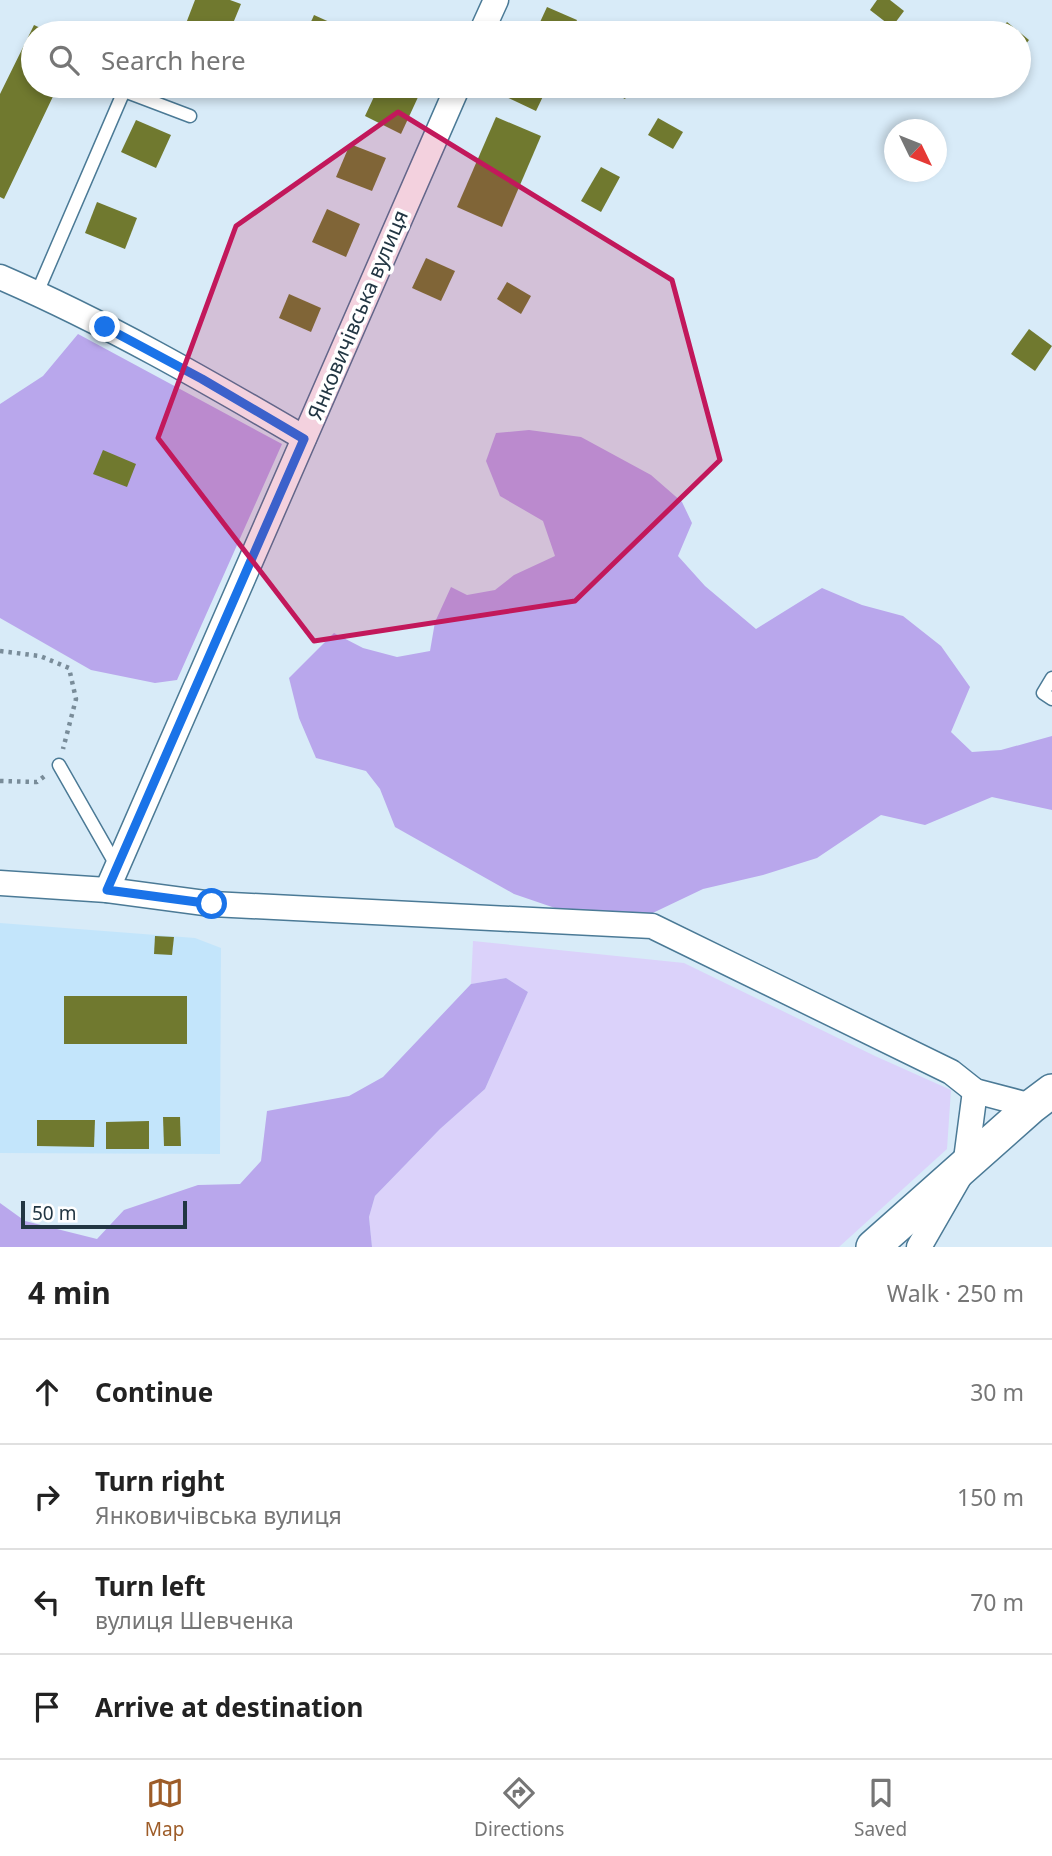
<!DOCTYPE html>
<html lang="en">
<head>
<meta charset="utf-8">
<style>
	body { margin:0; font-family:"Noto Sans",sans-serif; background:#f6f6f6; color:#222 }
	.compass { position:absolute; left:884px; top:119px; width:63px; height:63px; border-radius:50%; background:#fff; box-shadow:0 4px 10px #0003; rotate:133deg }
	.scale { position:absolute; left:21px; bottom:18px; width:166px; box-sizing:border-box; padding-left:7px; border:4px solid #223643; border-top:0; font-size:19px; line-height:24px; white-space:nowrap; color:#223643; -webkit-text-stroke:5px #fff; paint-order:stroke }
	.stop { position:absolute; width:21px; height:21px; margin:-16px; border:5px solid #1a73e8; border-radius:50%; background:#fff }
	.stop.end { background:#1a73e8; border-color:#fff; box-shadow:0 2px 7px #0008 }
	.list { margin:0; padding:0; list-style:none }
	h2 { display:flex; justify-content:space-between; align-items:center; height:91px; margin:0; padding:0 28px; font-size:30px }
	h2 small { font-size:23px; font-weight:400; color:#767676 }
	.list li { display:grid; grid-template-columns:46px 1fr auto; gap:21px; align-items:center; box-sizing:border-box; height:105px; padding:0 28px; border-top:2px solid #e0e0e0 }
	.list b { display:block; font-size:26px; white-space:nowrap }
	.list p { margin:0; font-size:23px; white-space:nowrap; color:#767676 }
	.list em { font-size:23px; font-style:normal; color:#767676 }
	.icon { flex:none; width:38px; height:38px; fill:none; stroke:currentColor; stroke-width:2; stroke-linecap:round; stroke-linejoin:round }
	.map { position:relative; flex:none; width:1052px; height:1247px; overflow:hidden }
	.search { position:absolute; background:#fff; box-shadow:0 4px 10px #0003; left:21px; right:21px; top:21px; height:77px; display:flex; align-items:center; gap:18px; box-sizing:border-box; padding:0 24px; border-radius:38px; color:#767676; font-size:26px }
	.sheet { height:511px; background:#fff }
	nav { display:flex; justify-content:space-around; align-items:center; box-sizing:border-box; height:98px; border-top:2px solid #e0e0e0; background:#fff; font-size:19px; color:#767676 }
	nav a { display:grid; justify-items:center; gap:4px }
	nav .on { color:#9d5c28 }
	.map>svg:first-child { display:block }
</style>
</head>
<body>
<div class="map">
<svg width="1052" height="1247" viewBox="0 0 1052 1247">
	<rect width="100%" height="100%" fill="#d8ebf8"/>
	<path fill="#c3e5fb" d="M0,923L195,938L221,948L220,1154L0,1153Z"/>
	<path fill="#dbd2fa" d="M473,941L684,963L875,1056L951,1090L947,1149L839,1247H372L369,1217L375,1196L440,1129L485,1089L528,992L506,978L471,984Z"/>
	<g fill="#b9a7ec">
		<path d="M78,334L282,444L177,680L155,683L91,670L0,618V404L43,376Z"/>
		<path d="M529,430L581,437L651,475L682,502L692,523L678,556L705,586L756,629L822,588L862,605L903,616L941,646L970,687L951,732L972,752L1001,750L1052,736V810L992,797L925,825L881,815L817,858L763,875L703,889L638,920L555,908L514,894L395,827L380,789L366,771L316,758L299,718L289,678L334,633L363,648L397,657L430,651L435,622L451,587L467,595L495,590L514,575L555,556L543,521L500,496L486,461L496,433Z"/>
		<path d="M506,978L528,992L485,1089L440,1129L375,1196L369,1217L372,1247H0V1203L25,1221L97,1239L124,1210L198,1185L240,1184L261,1161L267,1111L349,1096L383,1077L471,984Z"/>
	</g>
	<g fill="#70792f">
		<path d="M195,0H230L241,4L229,33H203L185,26Z"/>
		<path d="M877,0H890L904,11L892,27L870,10Z"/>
		<path d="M547,7L577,20L571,33H535Z"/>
		<path d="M314,15L345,29L343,33H306Z"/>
		<path d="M1007,22L1029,40L1019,53V33H998Z"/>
		<path d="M34,25L51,33H33V86H58L4,199L0,197V94Z"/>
		<path d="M379,86H399L419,95L401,134L365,116Z"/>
		<path d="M502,86H548L536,111L498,93Z"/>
		<path d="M600,86H633L625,99Z"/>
		<path d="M496,117L541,136L502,227L457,207Z"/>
		<path d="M658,118L683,132L673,149L648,135Z"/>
		<path d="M136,120L171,135L156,168L121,152Z"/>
		<path d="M350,144L386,158L372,191L336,177Z"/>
		<path d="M601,167L620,177L601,212L581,201Z"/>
		<path d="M97,202L137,218L125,249L85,233Z"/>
		<path d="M327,209L360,224L346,257L312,242Z"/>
		<path d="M426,258L455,271L441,301L412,288Z"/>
		<path d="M507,282L531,296L521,314L497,299Z"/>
		<path d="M289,294L321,308L311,332L279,318Z"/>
		<path d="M1029,329L1052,346L1035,371L1011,354Z"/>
		<path d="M103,450L136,464L127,487L93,474Z"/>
		<path d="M155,936L174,937L172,955L154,954Z"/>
		<rect x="64" y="996" width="123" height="48"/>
		<path d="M163,1117H180L181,1146H164Z"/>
		<path d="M37,1120H95L94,1147L37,1146Z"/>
		<path d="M149,1121V1149H106V1122Z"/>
	</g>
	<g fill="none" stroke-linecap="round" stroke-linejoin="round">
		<defs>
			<g id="lane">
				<path d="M37,293L124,91L190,116"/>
				<path d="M1052,678L1043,693L1052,699"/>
				<path d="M59,765L116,865"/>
			</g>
			<g id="street">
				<path d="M481,33L496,0"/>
				<path d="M0,277C106,323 205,380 304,438"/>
				<path d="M0,883L107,890L212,904L652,926L951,1072L975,1091L1032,1106"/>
				<path d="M107,890L458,86"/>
				<path d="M919,1247L965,1167L975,1091"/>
			</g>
			<path id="secondary" d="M873,1247L1032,1106L1052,1091"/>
		</defs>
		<use href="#lane" stroke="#4b7a96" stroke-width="15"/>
		<use href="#street" stroke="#4b7a96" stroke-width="27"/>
		<use href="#secondary" stroke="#4b7a96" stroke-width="36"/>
		<g stroke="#798c99" stroke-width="4.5" stroke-dasharray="3.5 5" stroke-linecap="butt">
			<path d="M0,651L40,656L69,668L76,699L63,749"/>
			<path d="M0,781L37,782L46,775"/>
		</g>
		<use href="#lane" stroke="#fff" stroke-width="12"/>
		<use href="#street" stroke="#fff" stroke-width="24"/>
		<use href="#secondary" stroke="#fff" stroke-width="33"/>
	</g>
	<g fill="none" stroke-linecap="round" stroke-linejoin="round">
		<path stroke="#1a73e8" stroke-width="9" d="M105,327L202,379L304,439L107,890L212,904"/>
	</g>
	<path fill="#c2185b" fill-opacity="0.2" stroke="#c2185b" stroke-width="5" stroke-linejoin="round" d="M398,112L672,280L720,460L575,601L314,641L158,438L236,226Z"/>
	<g text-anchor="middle" stroke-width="7" stroke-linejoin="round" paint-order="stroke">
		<g font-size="21" fill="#223643" stroke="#fff">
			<text transform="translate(358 315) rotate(-67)" y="7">Янковичівська вулиця</text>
		</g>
	</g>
</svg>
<svg class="compass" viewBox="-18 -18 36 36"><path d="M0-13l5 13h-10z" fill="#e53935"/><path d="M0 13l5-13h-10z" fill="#767676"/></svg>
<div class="scale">50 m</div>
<div class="stop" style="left:212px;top:904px"></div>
<div class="stop end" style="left:105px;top:327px"></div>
<div class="search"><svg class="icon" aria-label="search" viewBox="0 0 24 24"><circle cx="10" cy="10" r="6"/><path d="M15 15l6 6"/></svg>Search here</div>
</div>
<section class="sheet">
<h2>4 min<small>Walk · 250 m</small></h2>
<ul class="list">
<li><svg class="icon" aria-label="ahead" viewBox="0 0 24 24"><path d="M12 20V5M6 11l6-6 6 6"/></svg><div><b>Continue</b></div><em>30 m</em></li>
<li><svg class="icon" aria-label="right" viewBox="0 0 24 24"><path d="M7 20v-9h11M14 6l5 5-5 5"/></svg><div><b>Turn right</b><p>Янковичівська вулиця</p></div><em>150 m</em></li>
<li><svg class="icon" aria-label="left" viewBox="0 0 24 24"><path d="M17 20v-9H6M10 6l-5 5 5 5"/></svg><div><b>Turn left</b><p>вулиця Шевченка</p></div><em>70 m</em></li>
<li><svg class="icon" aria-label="arrive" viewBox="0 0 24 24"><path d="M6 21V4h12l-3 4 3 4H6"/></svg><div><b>Arrive at destination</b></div></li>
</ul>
</section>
<nav>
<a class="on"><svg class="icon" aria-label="map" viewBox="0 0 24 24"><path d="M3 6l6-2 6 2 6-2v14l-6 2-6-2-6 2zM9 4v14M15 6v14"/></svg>Map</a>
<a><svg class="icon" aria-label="directions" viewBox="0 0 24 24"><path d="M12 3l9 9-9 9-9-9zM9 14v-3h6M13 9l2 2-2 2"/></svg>Directions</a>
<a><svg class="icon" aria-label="saved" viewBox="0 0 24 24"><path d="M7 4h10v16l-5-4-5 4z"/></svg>Saved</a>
</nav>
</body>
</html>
